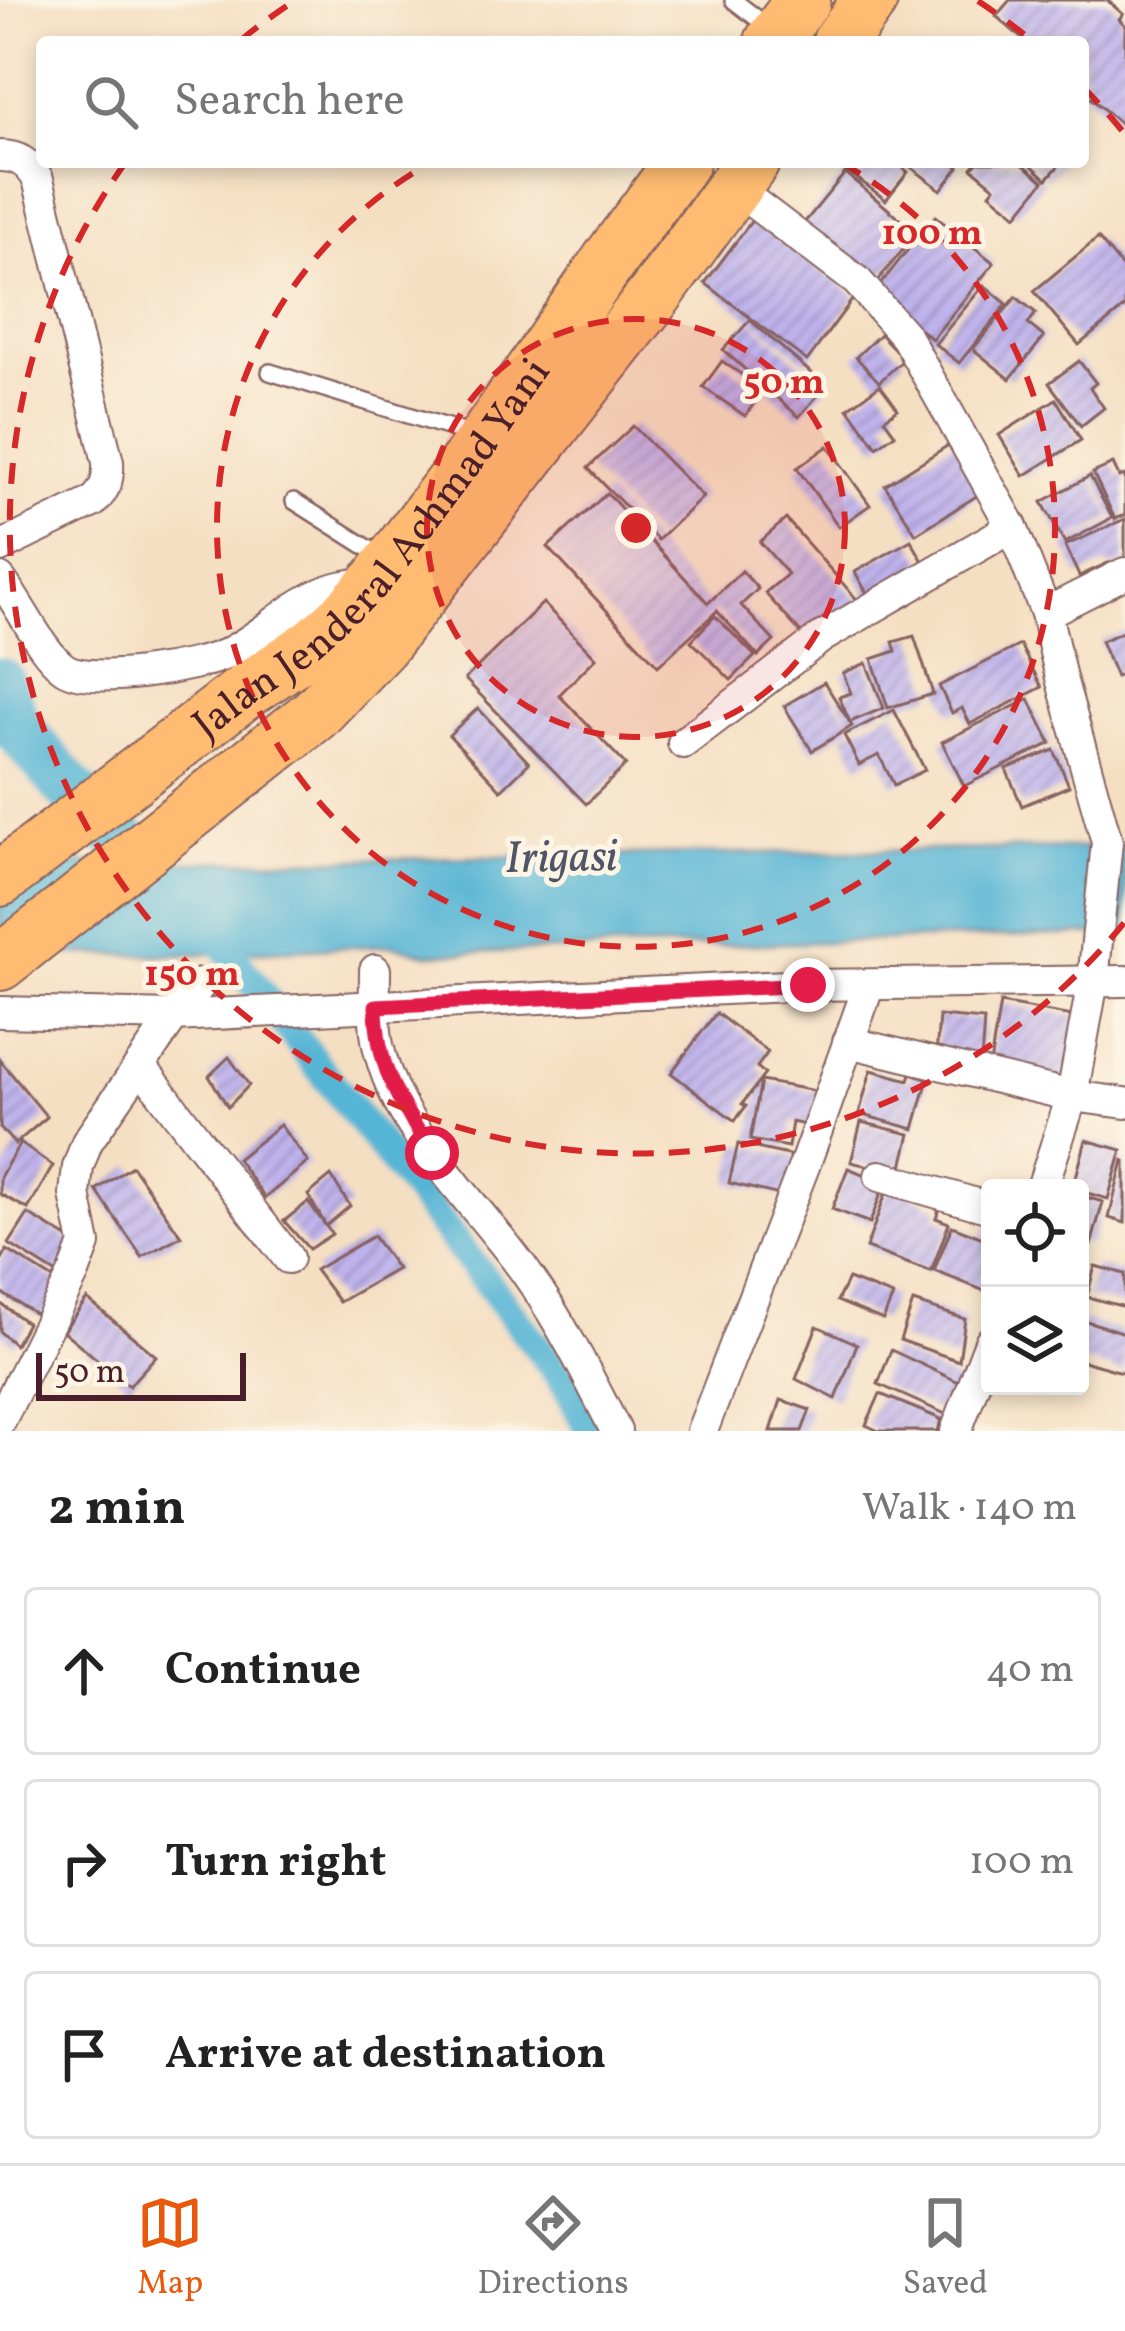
<!DOCTYPE html>
<html lang="en">
<head>
<meta charset="utf-8">
<style>
	body { margin:0; font-family:Vollkorn,serif; background:#f6f6f6; color:#222 }
	.controls { position:absolute; right:36px; bottom:36px; display:grid; overflow:hidden; border-radius:12px; box-shadow:0 6px 18px #0003 }
	.controls button { width:108px; height:108px; display:grid; place-items:center; padding:0; border:0; border-bottom:3px solid #e0e0e0; background:#fff; color:#222; font:60px sans-serif }
	.scale { position:absolute; left:36px; bottom:30px; width:210px; box-sizing:border-box; padding-left:12px; border:6px solid #4a1f2b; border-top:0; font-size:33px; line-height:42px; white-space:nowrap; color:#4a1f2b; -webkit-text-stroke:9px #fcf5e5; paint-order:stroke }
	.stop { position:absolute; width:36px; height:36px; margin:-27px; border:9px solid #e11d48; border-radius:50%; background:#fff }
	.stop.end { background:#e11d48; border-color:#fff; box-shadow:0 3px 12px #0008 }
	.list { margin:0; padding:0; list-style:none }
	h2 { display:flex; justify-content:space-between; align-items:center; height:156px; margin:0; padding:0 48px; font-size:51px }
	h2 small { font-size:39px; font-weight:400; color:#767676 }
	.list li { display:grid; grid-template-columns:78px 1fr auto; gap:36px; align-items:center; box-sizing:border-box; height:168px; margin:0 24px 24px; padding:0 24px; border:3px solid #e0e0e0; border-radius:12px }
	.list b { display:block; font-size:45px; white-space:nowrap }
	.list em { font-size:39px; font-style:normal; color:#767676 }
	.icon { flex:none; width:66px; height:66px; fill:none; stroke:currentColor; stroke-width:2; stroke-linecap:round; stroke-linejoin:round }
	.map { position:relative; flex:none; width:1125px; height:1431px; overflow:hidden }
	.search { position:absolute; background:#fff; box-shadow:0 6px 18px #0003; left:36px; right:36px; top:36px; height:132px; display:flex; align-items:center; gap:30px; box-sizing:border-box; padding:0 42px; border-radius:12px; color:#767676; font-size:45px }
	.sheet { height:732px; background:#fff }
	nav { display:flex; justify-content:space-around; align-items:center; box-sizing:border-box; height:168px; border-top:3px solid #e0e0e0; background:#fff; font-size:33px; color:#767676 }
	nav a { display:grid; justify-items:center; gap:6px }
	nav .on { color:#ea580c }
	.map>svg:first-child { display:block }
</style>
</head>
<body>
<div class="map">
<svg width="1125" height="1431" viewBox="0 0 1125 1431">
	<defs>
		<pattern id="building-hatch" width="6" height="6" patternUnits="userSpaceOnUse" patternTransform="scale(3)"><rect width="6" height="6" fill="#bfb3ed"/><path d="M-1 1l2-2M0 6l6-6M5 7l2-2" fill="none" stroke="#9d91c0"/></pattern>
	</defs>
	<rect width="100%" height="100%" fill="#fcf5e5"/>
	<filter id="ink" filterUnits="userSpaceOnUse"><feTurbulence type="fractalNoise" baseFrequency=".00833" numOctaves="2"/><feDisplacementMap in="SourceGraphic" scale="24" xChannelSelector="R" yChannelSelector="G"/><feConvolveMatrix kernelMatrix="1 2 1 2 8 2 1 2 1" color-interpolation-filters="sRGB"/></filter>
	<filter id="wash" filterUnits="userSpaceOnUse"><feTurbulence type="fractalNoise" baseFrequency=".004" numOctaves="4" result="noise"/><feDisplacementMap in="SourceGraphic" scale="48" xChannelSelector="R" yChannelSelector="G"/><feGaussianBlur stdDeviation="2.7" result="paint"/><feColorMatrix in="noise" values="0 0 0 0 0 0 0 0 0 0 0 0 0 0 0 0 0 1.4 0 .05"/><feComposite in="paint" operator="in"/></filter>
	<g filter="url(#wash)">
		<rect width="100%" height="100%" fill="#f5dfc2"/>
		<path fill="#57b5d5" stroke="#506a80" stroke-width="3" d="M1125,847V933L428,954L392,945L177,955L0,954V865Z"/>
		<g fill="none" stroke-linecap="round" stroke-linejoin="round">
			<path stroke="#57b5d5" stroke-width="30" d="M207,924L563,1380L590,1431"/>
			<path stroke="#57b5d5" stroke-width="51" d="M0,683L17,728L72,791L167,882"/>
		</g>
		<g id="blocks">
			<g fill="url(#building-hatch)">
				<path d="M1010,0H1107L1123,14L1119,19L1125,25V128L1083,91V42H1026L996,16Z"/>
				<path d="M852,162H896L908,172L886,200L846,170Z"/>
				<path d="M904,162H952L959,167L941,190Z"/>
				<path d="M977,162H1020L1044,181L1017,215L990,193L995,187L972,168Z"/>
				<path d="M1028,162H1062L1047,179Z"/>
				<path d="M845,173L917,233L873,286L800,228Z"/>
				<path d="M935,216L994,263L932,339L874,292Z"/>
				<path d="M753,219L855,296L807,361L705,283Z"/>
				<path d="M1098,238L1125,271V307L1079,345L1034,291Z"/>
				<path d="M984,285L1007,304L959,363L935,344Z"/>
				<path d="M1016,297L1036,313L1028,324L1044,337L1010,379L973,349Z"/>
				<path d="M750,320L826,386L799,417L723,350Z"/>
				<path d="M880,334L904,359L879,382L856,357Z"/>
				<path d="M722,361L764,390L745,416L703,387Z"/>
				<path d="M1079,361L1096,383L1090,388L1104,408L1081,426L1049,383Z"/>
				<path d="M880,385L898,409L884,419L895,434L877,447L848,408Z"/>
				<path d="M1056,399L1081,440L1024,476L999,435Z"/>
				<path d="M633,426L703,497L658,540L588,468Z"/>
				<path d="M955,441L986,490L916,534L885,485Z"/>
				<path d="M828,446L870,505L839,527L797,468Z"/>
				<path d="M1113,464L1119,477L1125,475V515L1115,519L1093,473Z"/>
				<path d="M1090,476L1112,518L1065,543L1042,502Z"/>
				<path d="M607,493L708,603L742,571L758,589L741,605L774,641L758,656L717,611L658,666L548,547Z"/>
				<path d="M786,519L860,603L809,642L765,593L788,574L760,542Z"/>
				<path d="M1125,519V562L1110,568L1108,563L1079,576L1065,546Z"/>
				<path d="M911,540L929,572L873,604L855,572Z"/>
				<path d="M543,603L596,658L559,695L626,765L586,804L465,679Z"/>
				<path d="M715,616L755,656L731,680L691,641Z"/>
				<path d="M1125,631V673L1116,677L1101,641Z"/>
				<path d="M914,636L933,694L888,708L872,659L896,651L893,642Z"/>
				<path d="M1020,645L1042,687L970,724L962,708L952,713L939,686Z"/>
				<path d="M866,663L884,708L850,722L839,697L851,693L843,673Z"/>
				<path d="M824,682L852,726L812,751L784,706Z"/>
				<path d="M1029,699L1051,743L964,786L942,742Z"/>
				<path d="M478,708L529,763L501,790L449,735Z"/>
				<path d="M894,710L925,770L894,785L879,755L859,765L844,735Z"/>
				<path d="M1054,750L1069,786L1022,806L1006,769Z"/>
				<path d="M1000,1003L1083,1018L1071,1084L989,1070Z"/>
				<path d="M716,1013L768,1052L757,1067L765,1074L742,1104L746,1106L735,1121L671,1073Z"/>
				<path d="M939,1016L984,1020L981,1061L936,1057Z"/>
				<path d="M229,1057L249,1085L228,1107L209,1076Z"/>
				<path d="M0,1060L47,1117L15,1144L0,1128Z"/>
				<path d="M871,1070L909,1080L911,1073L928,1079L914,1129L859,1114Z"/>
				<path d="M761,1081L821,1092L814,1127L792,1122L788,1147L750,1140Z"/>
				<path d="M861,1122L910,1134L900,1174L851,1162Z"/>
				<path d="M280,1125L308,1162L265,1198L237,1159Z"/>
				<path d="M1086,1140L1122,1150L1108,1199L1080,1191V1188H1073Z"/>
				<path d="M20,1143L53,1166L28,1209L0,1194V1177Z"/>
				<path d="M738,1144L797,1157L788,1197L729,1183Z"/>
				<path d="M1123,1160L1125,1161V1223L1109,1218Z"/>
				<path d="M132,1166L181,1236L142,1257L96,1190Z"/>
				<path d="M848,1168L885,1183L870,1223L832,1209Z"/>
				<path d="M331,1176L350,1206L326,1226L308,1195Z"/>
				<path d="M890,1182L939,1209L936,1218L949,1223L931,1272L866,1248Z"/>
				<path d="M1080,1195L1103,1202L1091,1245L1080,1242Z"/>
				<path d="M308,1202L332,1234L309,1249L284,1221Z"/>
				<path d="M28,1214L76,1243L57,1274L9,1244Z"/>
				<path d="M990,1222V1293L934,1271L952,1226L983,1238Z"/>
				<path d="M373,1236L397,1269L339,1302L315,1270Z"/>
				<path d="M7,1250L63,1285L42,1318L0,1292V1263Z"/>
				<path d="M1095,1266L1125,1274V1307L1087,1297Z"/>
				<path d="M848,1279L893,1296L883,1320L837,1301Z"/>
				<path d="M87,1299L156,1356L129,1386L63,1331Z"/>
				<path d="M913,1302L965,1319L959,1361L900,1340Z"/>
				<path d="M0,1303L27,1323L15,1345L0,1332Z"/>
				<path d="M1080,1319L1125,1333V1373L1080,1360Z"/>
				<path d="M817,1326L857,1344L836,1399L796,1379Z"/>
				<path d="M891,1350L961,1383L950,1416L878,1384Z"/>
				<path d="M880,1394L941,1419L938,1431H879L866,1425Z"/>
				<path d="M781,1400L810,1410L802,1431H771Z"/>
			</g>
		</g>
	</g>
	<g filter="url(#ink)">
		<use href="#blocks" fill-opacity="0" stroke="#866260" stroke-width="3"/>
		<g fill="none" stroke-linecap="round" stroke-linejoin="round">
			<defs>
				<g id="lane">
					<path d="M733,0L771,29"/>
					<path d="M270,372L476,436"/>
					<path d="M294,501L384,558"/>
				</g>
				<g id="street">
					<path d="M0,156C19,156 28,163 38,179L108,462C109,480 105,490 93,502L0,547"/>
					<path d="M733,187L857,281L906,337L1012,527L1046,613L1061,678L1107,842L1093,981L1072,1096L1042,1188"/>
					<path d="M0,579C19,602 40,651 64,668C90,686 198,667 226,654C260,638 286,609 320,594C337,586 355,584 373,581"/>
					<path d="M1046,613L1125,573"/>
					<path d="M683,743L822,637L1012,527"/>
					<path d="M375,970C375,994 373,1021 378,1045C398,1136 478,1203 529,1277C563,1325 589,1378 616,1431"/>
					<path d="M0,1012L174,1016L808,985L1125,981"/>
					<path d="M848,1042L1072,1096L1125,1103"/>
					<path d="M140,1065L288,1258"/>
					<path d="M880,1176L990,1208"/>
					<path d="M0,1421L74,1273L85,1244L75,1194L78,1167L87,1142L174,1016L201,984"/>
					<path d="M702,1431L806,1161L869,985"/>
					<path d="M956,1431L990,1342"/>
				</g>
				<g id="highway">
					<path d="M772,42L803,0"/>
					<path d="M840,42L870,0"/>
					<path id="s1" d="M0,879L243,693L315,644L344,618L379,580L485,439L613,255L682,162"/>
					<path d="M0,963L315,714L381,645L655,295L752,162"/>
				</g>
			</defs>
			<use href="#lane" stroke="#866260" stroke-width="20"/>
			<use href="#street" stroke="#866260" stroke-width="34"/>
			<use href="#highway" stroke="#866260" stroke-width="58"/>
			<use href="#lane" stroke="#fff" stroke-width="15"/>
			<use href="#street" stroke="#fff" stroke-width="30"/>
			<use href="#highway" stroke="#febb71" stroke-width="54"/>
		</g>
	</g>
	<g fill="none" stroke-linecap="round" stroke-linejoin="round" filter="url(#ink)">
		<path stroke="#e11d48" stroke-width="15" d="M432,1153C399,1100 377,1070 376,1006L808,985"/>
	</g>
	<circle cx="636" cy="528" r="209" fill="#d62828" fill-opacity=".12"/>
	<g fill="none" stroke="#d62828" stroke-width="6" stroke-dasharray="21 15">
		<circle cx="636" cy="528" r="209"/>
		<path d="M842 163A419 419 0 1 1 430 163"/>
		<path d="M1124 923A628 628 0 0 1 125 163M241 40A628 628 0 0 1 294 1M978 1A628 628 0 0 1 1031 40M1084 88A628 628 0 0 1 1124 133"/>
	</g>
	<g text-anchor="middle" stroke-width="10" stroke-linejoin="round" paint-order="stroke">
		<g font-size="42" fill="#4a1f2b" stroke="#fcf5e5">
			<text dy="15" stroke="none"><textPath href="#s1" startOffset="501">Jalan Jenderal Achmad Yani</textPath></text>
		</g>
		<g font-size="45" font-style="italic" fill="#4f5466" stroke="#fcf5e5">
			<text transform="translate(561 855) rotate(-1)" y="16">Irigasi</text>
		</g>
	</g>
	<circle cx="636" cy="528" r="18" fill="#d62828" stroke="#fcf5e5" stroke-width="6"/>
	<g font-size="36" text-anchor="middle" font-weight="bold" fill="#d62828" stroke="#fcf5e5" stroke-width="10" stroke-linejoin="round" paint-order="stroke">
		<text x="932" y="244">100 m</text>
		<text x="784" y="393">50 m</text>
		<text x="192" y="985">150 m</text>
	</g>
</svg>
<div class="controls">
<button><svg class="icon" aria-label="locate" viewBox="0 0 24 24"><circle cx="12" cy="12" r="6"/><path d="M12 2v4M12 18v4M2 12h4M18 12h4"/></svg></button>
<button><svg class="icon" aria-label="layers" viewBox="0 0 24 24"><path d="M12 4l9 5-9 5-9-5zM3 14l9 5 9-5"/></svg></button>
</div>
<div class="scale">50 m</div>
<div class="stop" style="left:432px;top:1153px"></div>
<div class="stop end" style="left:808px;top:985px"></div>
<div class="search"><svg class="icon" aria-label="search" viewBox="0 0 24 24"><circle cx="10" cy="10" r="6"/><path d="M15 15l6 6"/></svg>Search here</div>
</div>
<section class="sheet">
<h2>2 min<small>Walk · 140 m</small></h2>
<ul class="list">
<li><svg class="icon" aria-label="ahead" viewBox="0 0 24 24"><path d="M12 20V5M6 11l6-6 6 6"/></svg><div><b>Continue</b></div><em>40 m</em></li>
<li><svg class="icon" aria-label="right" viewBox="0 0 24 24"><path d="M7 20v-9h11M14 6l5 5-5 5"/></svg><div><b>Turn right</b></div><em>100 m</em></li>
<li><svg class="icon" aria-label="arrive" viewBox="0 0 24 24"><path d="M6 21V4h12l-3 4 3 4H6"/></svg><div><b>Arrive at destination</b></div></li>
</ul>
</section>
<nav>
<a class="on"><svg class="icon" aria-label="map" viewBox="0 0 24 24"><path d="M3 6l6-2 6 2 6-2v14l-6 2-6-2-6 2zM9 4v14M15 6v14"/></svg>Map</a>
<a><svg class="icon" aria-label="directions" viewBox="0 0 24 24"><path d="M12 3l9 9-9 9-9-9zM9 14v-3h6M13 9l2 2-2 2"/></svg>Directions</a>
<a><svg class="icon" aria-label="saved" viewBox="0 0 24 24"><path d="M7 4h10v16l-5-4-5 4z"/></svg>Saved</a>
</nav>
</body>
</html>
